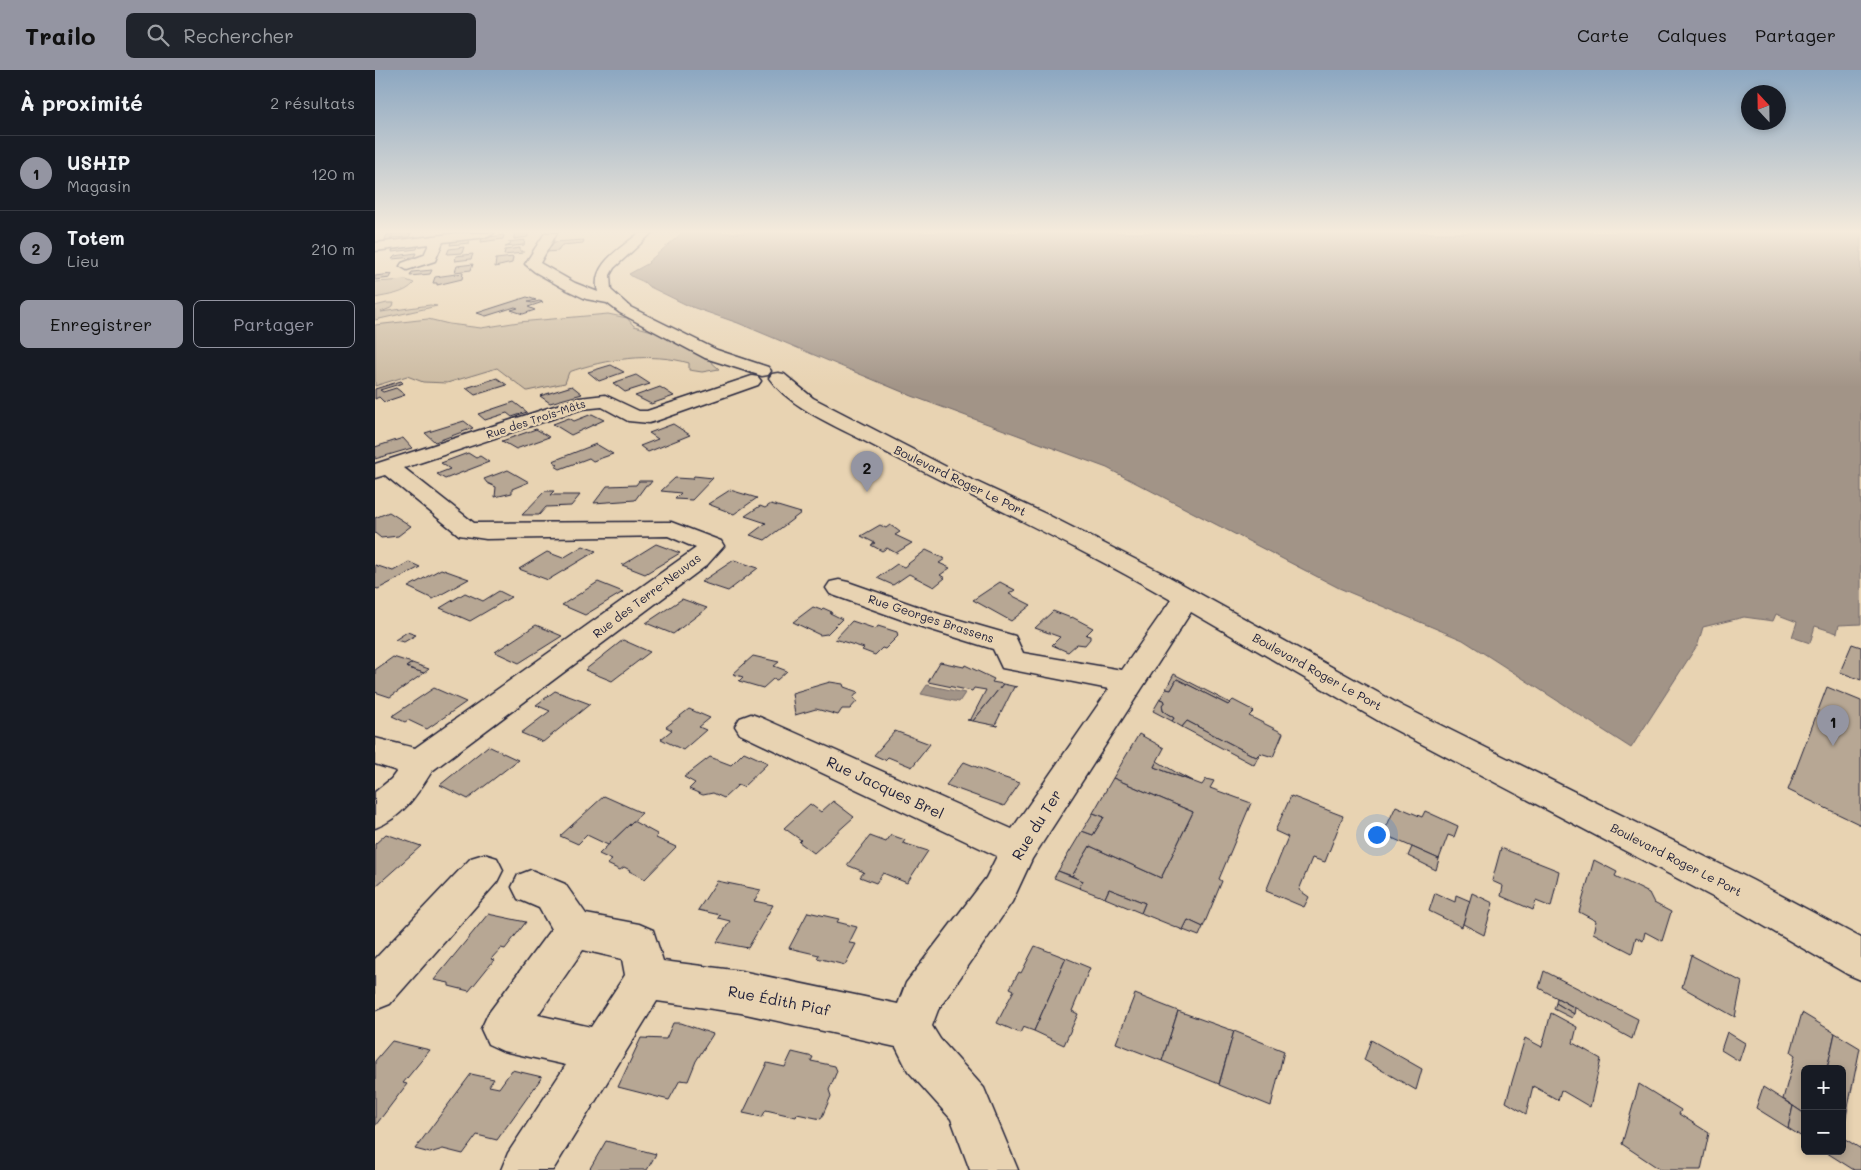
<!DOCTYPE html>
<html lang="fr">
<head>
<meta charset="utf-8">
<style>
	body { margin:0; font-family:Mali,sans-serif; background:#20242c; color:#f1f3f6 }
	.controls { position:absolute; right:15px; bottom:15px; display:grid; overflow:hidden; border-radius:8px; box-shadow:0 2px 8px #0003 }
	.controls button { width:45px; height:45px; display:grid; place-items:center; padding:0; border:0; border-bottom:1px solid #363941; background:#171b24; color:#f1f3f6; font:25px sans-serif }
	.compass { position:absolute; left:1366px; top:15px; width:45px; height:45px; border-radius:50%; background:#171b24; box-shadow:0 2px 8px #0003; rotate:338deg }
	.you { position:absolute; left:1001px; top:764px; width:18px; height:18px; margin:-12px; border:4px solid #fff; border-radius:50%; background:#1a73e8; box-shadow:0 0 0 8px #1a73e833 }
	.badge { display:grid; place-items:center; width:32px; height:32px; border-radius:50%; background:#9495a2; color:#111; font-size:16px; font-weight:700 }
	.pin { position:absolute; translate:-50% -41px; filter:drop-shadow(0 1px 2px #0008) }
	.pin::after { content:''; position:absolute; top:26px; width:18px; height:15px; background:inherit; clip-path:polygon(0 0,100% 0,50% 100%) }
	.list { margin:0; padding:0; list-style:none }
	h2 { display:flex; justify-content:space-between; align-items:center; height:65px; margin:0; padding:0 20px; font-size:21px }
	h2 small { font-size:16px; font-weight:400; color:#9ea1a6 }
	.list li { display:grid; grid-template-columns:32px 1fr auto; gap:15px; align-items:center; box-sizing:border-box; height:75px; padding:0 20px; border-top:1px solid #363941 }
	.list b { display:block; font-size:19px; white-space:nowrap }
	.list p { margin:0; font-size:16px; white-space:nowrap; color:#9ea1a6 }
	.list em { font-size:16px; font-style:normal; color:#9ea1a6 }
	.actions { display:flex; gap:10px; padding:15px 20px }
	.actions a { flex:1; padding:11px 0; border:1px solid #9495a2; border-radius:8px; text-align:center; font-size:18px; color:#9495a2 }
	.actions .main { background:#9495a2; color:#111 }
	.icon { flex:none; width:28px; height:28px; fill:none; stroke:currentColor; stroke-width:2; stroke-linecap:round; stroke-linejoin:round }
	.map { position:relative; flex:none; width:1486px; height:1100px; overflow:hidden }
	header { display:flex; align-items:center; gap:30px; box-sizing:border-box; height:70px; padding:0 25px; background:#9495a2; color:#111 }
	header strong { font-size:24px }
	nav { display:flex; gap:28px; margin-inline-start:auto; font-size:18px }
	.search { width:350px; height:45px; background:#20242c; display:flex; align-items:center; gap:12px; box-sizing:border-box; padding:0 18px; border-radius:8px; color:#9ea1a6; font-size:19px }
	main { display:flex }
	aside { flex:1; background:#171b24 }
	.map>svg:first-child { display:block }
</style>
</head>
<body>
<header>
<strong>Trailo</strong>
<div class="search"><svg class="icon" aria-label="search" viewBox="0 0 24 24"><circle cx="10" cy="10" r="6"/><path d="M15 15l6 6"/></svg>Rechercher</div>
<nav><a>Carte</a><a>Calques</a><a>Partager</a></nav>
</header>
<main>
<aside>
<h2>À proximité<small>2 résultats</small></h2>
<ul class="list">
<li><span class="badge">1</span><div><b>USHIP</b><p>Magasin</p></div><em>120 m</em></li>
<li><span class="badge">2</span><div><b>Totem</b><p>Lieu</p></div><em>210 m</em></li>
</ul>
<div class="actions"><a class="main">Enregistrer</a><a>Partager</a></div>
</aside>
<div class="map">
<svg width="1486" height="1100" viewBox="0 0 1486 1100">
	<rect width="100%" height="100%" fill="#e8d3b2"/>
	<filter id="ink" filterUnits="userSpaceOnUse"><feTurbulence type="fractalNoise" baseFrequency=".02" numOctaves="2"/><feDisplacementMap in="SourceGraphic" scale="10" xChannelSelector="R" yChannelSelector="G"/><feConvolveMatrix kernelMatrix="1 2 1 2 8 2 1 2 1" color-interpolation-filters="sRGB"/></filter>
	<g filter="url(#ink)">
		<g fill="#cbbaa1" stroke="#766e6e">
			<path d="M31,210L39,213C30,224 13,225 0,228V212Z"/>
			<path d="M12,233H19L18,237L6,242L55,235L62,236L0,250V236Z"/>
			<path d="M233,244L252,248L259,256L288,264L333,289L344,299L327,302L314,300V293C277,282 230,289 194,302L190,313L152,321L122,298L72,313L48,312L32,306L0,316V255L53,249L74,254L106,258L144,252Z"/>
		</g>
		<g fill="#a29487" stroke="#6f6669">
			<path d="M307,163H1486V554L1464,555L1462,563L1440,556L1435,573L1417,567L1422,552L1401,544L1398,551L1369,547L1328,557L1323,574L1256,678L1088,570L964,518L732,398L537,326L363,253L314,236L273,216C268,209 260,210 254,204L274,193L273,192Z"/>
			<path d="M552,615L590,623L584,632L546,624Z"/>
		</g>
		<g fill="#b7a794" stroke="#22223b">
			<path d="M36,163L34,167L16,168L15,170L20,169L19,171L9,172L12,165Z"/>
			<path d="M153,163V167L139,169V164Z"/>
			<path d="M129,165L128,169L106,172L107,168Z"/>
			<path d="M95,169L94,173L75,175L76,172Z"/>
			<path d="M150,170L149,175L130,177L135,175L136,173L133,172Z"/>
			<path d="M209,170L208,173L187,175L183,181L172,182L179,172Z"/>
			<path d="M43,176L42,179L17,182L18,179Z"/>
			<path d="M89,177L87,183L72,184L74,179Z"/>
			<path d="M145,178V181H148V183L129,185L130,180Z"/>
			<path d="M41,183L39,187L17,189L20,186Z"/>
			<path d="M98,184L96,189L80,191L81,186Z"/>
			<path d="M138,187L137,193L120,197L121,189Z"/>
			<path d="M98,194L96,200L80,202L82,196Z"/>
			<path d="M57,200L55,204L35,206L37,202Z"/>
			<path d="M88,203L87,209L62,215V213H58L60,207Z"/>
			<path d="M17,204L15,208L0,210V206Z"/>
			<path d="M152,227L161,230L153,232L157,233L164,231L168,232L153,237L160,240L148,244L136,240L143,238L140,237L111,246L102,243Z"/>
			<path d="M236,295L249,302L224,311L213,302Z"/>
			<path d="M261,305L275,314L250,322L238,313Z"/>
			<path d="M122,308L132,315L100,325L91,318Z"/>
			<path d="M26,311L28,313L5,320L8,322L21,318L30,325L9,332L4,327L0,329V319Z"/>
			<path d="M197,316L207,324L175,333L165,326Z"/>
			<path d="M285,317L299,326L276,334L260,326Z"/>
			<path d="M139,332L152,342L137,347L132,343L110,350L103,344Z"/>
			<path d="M217,344L229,350L196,365L178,354L194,348L199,351Z"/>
			<path d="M89,351L98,358L60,372L50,363Z"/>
			<path d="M298,354L315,365L273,382L265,376L283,369L274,363Z"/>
			<path d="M161,359L174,367L141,379L127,371Z"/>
			<path d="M28,368L37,378L0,389V377Z"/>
			<path d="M221,374L238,384L218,391L214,388L185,399L180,396L183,395L178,391Z"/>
			<path d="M93,383L101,388L105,386L114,392L70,409L62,404L75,399L66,393Z"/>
			<path d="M133,400L154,412L137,419V423L120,427L121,417L112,413L109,409Z"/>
			<path d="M319,406L338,408L317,430L300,429L306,423L286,421L300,408L317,409Z"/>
			<path d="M264,411H277L274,415H271L260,430L219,433L232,416L261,415Z"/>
			<path d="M355,420L382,428L359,444L333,434Z"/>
			<path d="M170,421H179L175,425H205L196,436L171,437L164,445H147Z"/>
			<path d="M396,434L426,443L390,470L375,465L391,453L370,446L385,436L390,438Z"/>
			<path d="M14,442L36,456L23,466L6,468L0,463V448Z"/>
			<path d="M505,455L511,458L515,455L521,459L525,462L520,465L537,473L521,483L512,478L507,481L496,475L500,473L486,466Z"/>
			<path d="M281,474L305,483L270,504L247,495Z"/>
			<path d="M208,476L221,481L173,510L144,499L172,482L188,488Z"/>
			<path d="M551,480L570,489L564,493L575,498L565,505L570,508L559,517L534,504L518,515L502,508L522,494L529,497Z"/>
			<path d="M359,490L383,498L353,521L326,512Z"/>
			<path d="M34,492L45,497L3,519L0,518V495L18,501Z"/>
			<path d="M66,499L94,509L58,529L33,517Z"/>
			<path d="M223,512L248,522L210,545L187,535Z"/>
			<path d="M625,512L640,520L634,524L656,535L636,551L598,530Z"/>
			<path d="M124,521L136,527L95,551L65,538L90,523L108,531Z"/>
			<path d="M307,529L332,538L298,564L271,553Z"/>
			<path d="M438,537L446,540L448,538L457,542L455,543L467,549L452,564L445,565L418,552Z"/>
			<path d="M678,541L696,548L697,547L718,558L711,565L715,566V569L710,575L702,574L693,582L677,575L685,567L660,558Z"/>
			<path d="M477,551L501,559L503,556L522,562L523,566L510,579L507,578L500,585L487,580L489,578L460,569Z"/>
			<path d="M161,555L187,566L144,593L120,582Z"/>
			<path d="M32,562L41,565L29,572L20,570Z"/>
			<path d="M248,570L275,582L237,611L210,600Z"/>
			<path d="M1477,574L1486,577V610L1465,602Z"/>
			<path d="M378,586L404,592L399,596L412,601L402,610L398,609L388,618L364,611L368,607L358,604Z"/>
			<path d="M18,587L37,593L31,597L49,603L15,627L0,622V600Z"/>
			<path d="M565,592L589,597L590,595L619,609L617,612L628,614L598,651L592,650L596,649L611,620L599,618L597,621L553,612Z"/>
			<path d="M37,593L54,599L49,603L31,597Z"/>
			<path d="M799,604L855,633L853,635L802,609L796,620L791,619Z"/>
			<path d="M802,609L853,635L858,630L879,641L874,646L908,663L898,687L885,683L881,687L812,651L807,657L797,651L799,648L788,641L787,635L790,631L785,629L791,619L796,620Z"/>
			<path d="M455,612L468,614L469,617L483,622L478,628L482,631L475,639H467L463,645L441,639L420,645L417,623Z"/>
			<path d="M628,614L642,617H639L620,655L623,656L598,651Z"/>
			<path d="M1452,617L1486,631V755L1413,720Z"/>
			<path d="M59,618L91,632L52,659L33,650L30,652L17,646Z"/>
			<path d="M180,621L215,634L168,672L146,663L175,641L161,635Z"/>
			<path d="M785,629L790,631L787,635L788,641L799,648L797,651L778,641Z"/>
			<path d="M314,639L335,648L324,657L331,660L308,680L286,669L297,660L291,657Z"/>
			<path d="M812,651L881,687L885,683L879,695L807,657Z"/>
			<path d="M520,661L555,674L537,697L513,687L510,690L499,685Z"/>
			<path d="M764,664L789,678L779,697L827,715L831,709L839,711L835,718L876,733L844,809L847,811L828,857L813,850L808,860L766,843L770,833L734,819L730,828L704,818L708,811L697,806L715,776L786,808L818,742L738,708Z"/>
			<path d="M113,676L143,690L93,729L65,715Z"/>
			<path d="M369,682L393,693L368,717L363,715L349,728L338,723L328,725L314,719L320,713L309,707L335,687L356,695Z"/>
			<path d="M782,691L802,703L817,711L779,697Z"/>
			<path d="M589,692L624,706L645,713L629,736L571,715Z"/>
			<path d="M738,708L818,742L786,808L715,776L697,806L683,801L707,761L718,765L729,747L718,743Z"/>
			<path d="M229,726L267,743L233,775L212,765L203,774L185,766Z"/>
			<path d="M916,726L968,746L950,792L937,788L924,820L934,827L929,837L891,821L913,767L900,761Z"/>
			<path d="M458,731L479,747L439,783L424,772L426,770L409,758L435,734L446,742Z"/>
			<path d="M1021,736L1047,747L1050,741L1083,756L1079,767L1073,765L1064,789L1008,764Z"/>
			<path d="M718,743L729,747L718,765L707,761Z"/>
			<path d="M258,751L282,764L281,768L301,777L270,809L254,801L255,800L249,797L245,800L232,794L237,790L224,784Z"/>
			<path d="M11,764L46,776L0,817V774Z"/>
			<path d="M516,765L530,770L528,773L553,781L532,813L508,803L501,813L485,807L489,802L472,795L495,766L511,772Z"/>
			<path d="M1037,777L1064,789L1061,800L1033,786Z"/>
			<path d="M1126,778L1184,801L1176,837L1161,831L1158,840L1126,826L1128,816L1117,811Z"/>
			<path d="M1219,790L1242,802L1240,806L1274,823L1279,833L1296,842L1287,871L1270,862L1268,871L1261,867L1257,883L1218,863L1221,851L1204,842Z"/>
			<path d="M683,801L708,811L704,818L679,808Z"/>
			<path d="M342,811L386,820L379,831L398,835L373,878L342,872L355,851L343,848L345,845L323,840Z"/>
			<path d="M734,819L770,833L766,843L730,828Z"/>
			<path d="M1060,823L1080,832L1081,825L1095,831L1087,857L1054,841Z"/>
			<path d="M1097,823L1118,833L1109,865L1088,854Z"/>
			<path d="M433,842L464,849L462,852L482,857L474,873L481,874L470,895L442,888L444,885L414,878Z"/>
			<path d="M113,844L151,852L130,879L126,878L116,889L119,890L94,921L74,916V913L59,910Z"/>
			<path d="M813,850L828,857L824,866L808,860Z"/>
			<path d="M660,876L691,888L659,961L648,957L645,963L622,953L639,920L635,918L644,902L646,903Z"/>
			<path d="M1316,885L1367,912L1360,947L1307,917Z"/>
			<path d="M691,888L715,898L697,941L703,944L689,975L659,961Z"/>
			<path d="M1169,901L1263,949L1257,969L1164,918Z"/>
			<path d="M760,924L803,941L787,991L741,973Z"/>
			<path d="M1182,928L1200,938L1199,944L1181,933Z"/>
			<path d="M1181,933L1199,944L1197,948L1179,939Z"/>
			<path d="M803,941L859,961L844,1014L787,991Z"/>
			<path d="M1176,943L1202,957L1198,973L1226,989L1215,1037L1186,1020L1183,1030L1158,1016L1151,1044L1131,1032L1150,968L1167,977Z"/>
			<path d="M1427,943L1460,963L1452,999H1430V1044L1408,1029L1420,985L1416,982Z"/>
			<path d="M298,953H306L338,964L321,991L313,1011L305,1010L294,1030L243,1017L266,968L291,969Z"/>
			<path d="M859,961L909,981L896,1036L844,1015Z"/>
			<path d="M1352,962L1370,973L1364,991L1346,980Z"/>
			<path d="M1460,963L1485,978L1467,1067V999H1452Z"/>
			<path d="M996,970L1047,999L1041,1020L989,990Z"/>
			<path d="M17,971L55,980L28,1013L32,1014L0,1056V991Z"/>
			<path d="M417,982L438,987L436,991L460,996L462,1001L454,1020L456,1026L446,1049L422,1044L421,1047L391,1040L387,1047L368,1043L392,993L410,997Z"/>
			<path d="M137,1000L167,1007L122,1070L102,1065L88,1084L68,1079L55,1083L40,1079L96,1004L119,1009L114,1016L124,1018Z"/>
			<path d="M1264,1014L1306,1040L1304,1044L1334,1063L1326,1100H1286L1247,1074Z"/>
			<path d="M1388,1017L1418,1036L1413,1058L1381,1038Z"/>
			<path d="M1418,1036L1430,1044V1069L1413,1058Z"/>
			<path d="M1467,1067L1486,1079V1100H1479L1449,1081H1467Z"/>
			<path d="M231,1071L281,1084L272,1100H214Z"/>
		</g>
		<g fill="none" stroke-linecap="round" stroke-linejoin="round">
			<defs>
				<g id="minor">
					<path d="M84,163H119L113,167L68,172L60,191L32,200L25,196L27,193L49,185L54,174L0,181V173Z"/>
					<path d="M170,163H182L165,193L200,213L223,222C215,195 245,179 264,163H277L239,198L235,205L236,220L255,237L342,280L393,297L396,301L393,305L387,306L330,288L245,243L232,233L211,229L190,219L160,202L150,194Z"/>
					<path d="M403,303L409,304L438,328L591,407L673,445L789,504L1029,637L1377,810L1486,868V910L1472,904L1351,834L1007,653L816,542L657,789L637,832L563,940L557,956L565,969L609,1018L643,1100H595L576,1049L533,1001L521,977L366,943L282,931L178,1100H126L133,1083L191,995L128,981L113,974L106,959L113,944L176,859L164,838L143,829L137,817L143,805L156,800L190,814L211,844L264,854L278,860L288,891L366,901L523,934L531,913L611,808L622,786L365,664L360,656L365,648L376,644L387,648L637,759L734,619L627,598L618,579L547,557L455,524L451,518L455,512L464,510L473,512L567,545L640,566L648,583L747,600L796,530C698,473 595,427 495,374C463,357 415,338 394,308L397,304ZM208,880L247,889L250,905L216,957L163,945Z"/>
					<path d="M377,306L383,307L386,311L383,315L281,351L274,353L253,351L227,337L207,339L29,398L99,453L296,452L346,471L349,476L332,495L57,701C42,725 27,748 0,758V722L16,709L22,701L0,694V668L40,678L321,478L293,466L111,469L84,465L10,405L0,408V394L204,328L230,325L264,341H272Z"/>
					<path d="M109,784L122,788L128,800L122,812L15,934L0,940V889L96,788Z"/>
				</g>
			</defs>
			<use href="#minor" stroke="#22223b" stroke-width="3"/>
			<use href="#minor" fill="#e8d3b2" fill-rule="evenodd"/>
		</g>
	</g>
	<linearGradient id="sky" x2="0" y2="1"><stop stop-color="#8ca7c1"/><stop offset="0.51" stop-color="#f5ebdc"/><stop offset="1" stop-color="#f5ebdc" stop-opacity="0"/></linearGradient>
	<rect width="1486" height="317" fill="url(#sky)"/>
	<g text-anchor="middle" stroke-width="5" stroke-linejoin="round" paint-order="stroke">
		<g font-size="11" fill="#22223b" stroke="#e8d3b2">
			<text transform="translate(161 349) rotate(-18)" y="4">Rue des Trois-Mâts</text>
		</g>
		<g font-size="12" fill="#22223b" stroke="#e8d3b2">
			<text transform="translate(585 411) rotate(26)" y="4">Boulevard Roger Le Port</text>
			<text transform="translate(272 526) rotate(-37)" y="4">Rue des Terre-Neuvas</text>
			<text transform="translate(556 549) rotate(18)" y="4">Rue Georges Brassens</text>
			<text transform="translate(942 602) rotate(29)" y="4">Boulevard Roger Le Port</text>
			<text transform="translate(1301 790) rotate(27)" y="4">Boulevard Roger Le Port</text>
		</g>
		<g font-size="15" fill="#22223b" stroke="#e8d3b2">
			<text transform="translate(510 718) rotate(25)" y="5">Rue Jacques Brel</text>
			<text transform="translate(662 755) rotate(-58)" y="5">Rue du Ter</text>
			<text transform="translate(404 931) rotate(11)" y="5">Rue Édith Piaf</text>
		</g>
	</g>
</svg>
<div class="controls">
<button>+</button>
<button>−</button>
</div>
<svg class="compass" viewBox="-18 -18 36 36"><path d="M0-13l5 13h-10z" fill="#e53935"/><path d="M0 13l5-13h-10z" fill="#9ea1a6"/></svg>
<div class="you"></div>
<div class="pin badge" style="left:1458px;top:676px">1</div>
<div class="pin badge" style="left:492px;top:422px">2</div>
</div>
</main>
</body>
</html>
